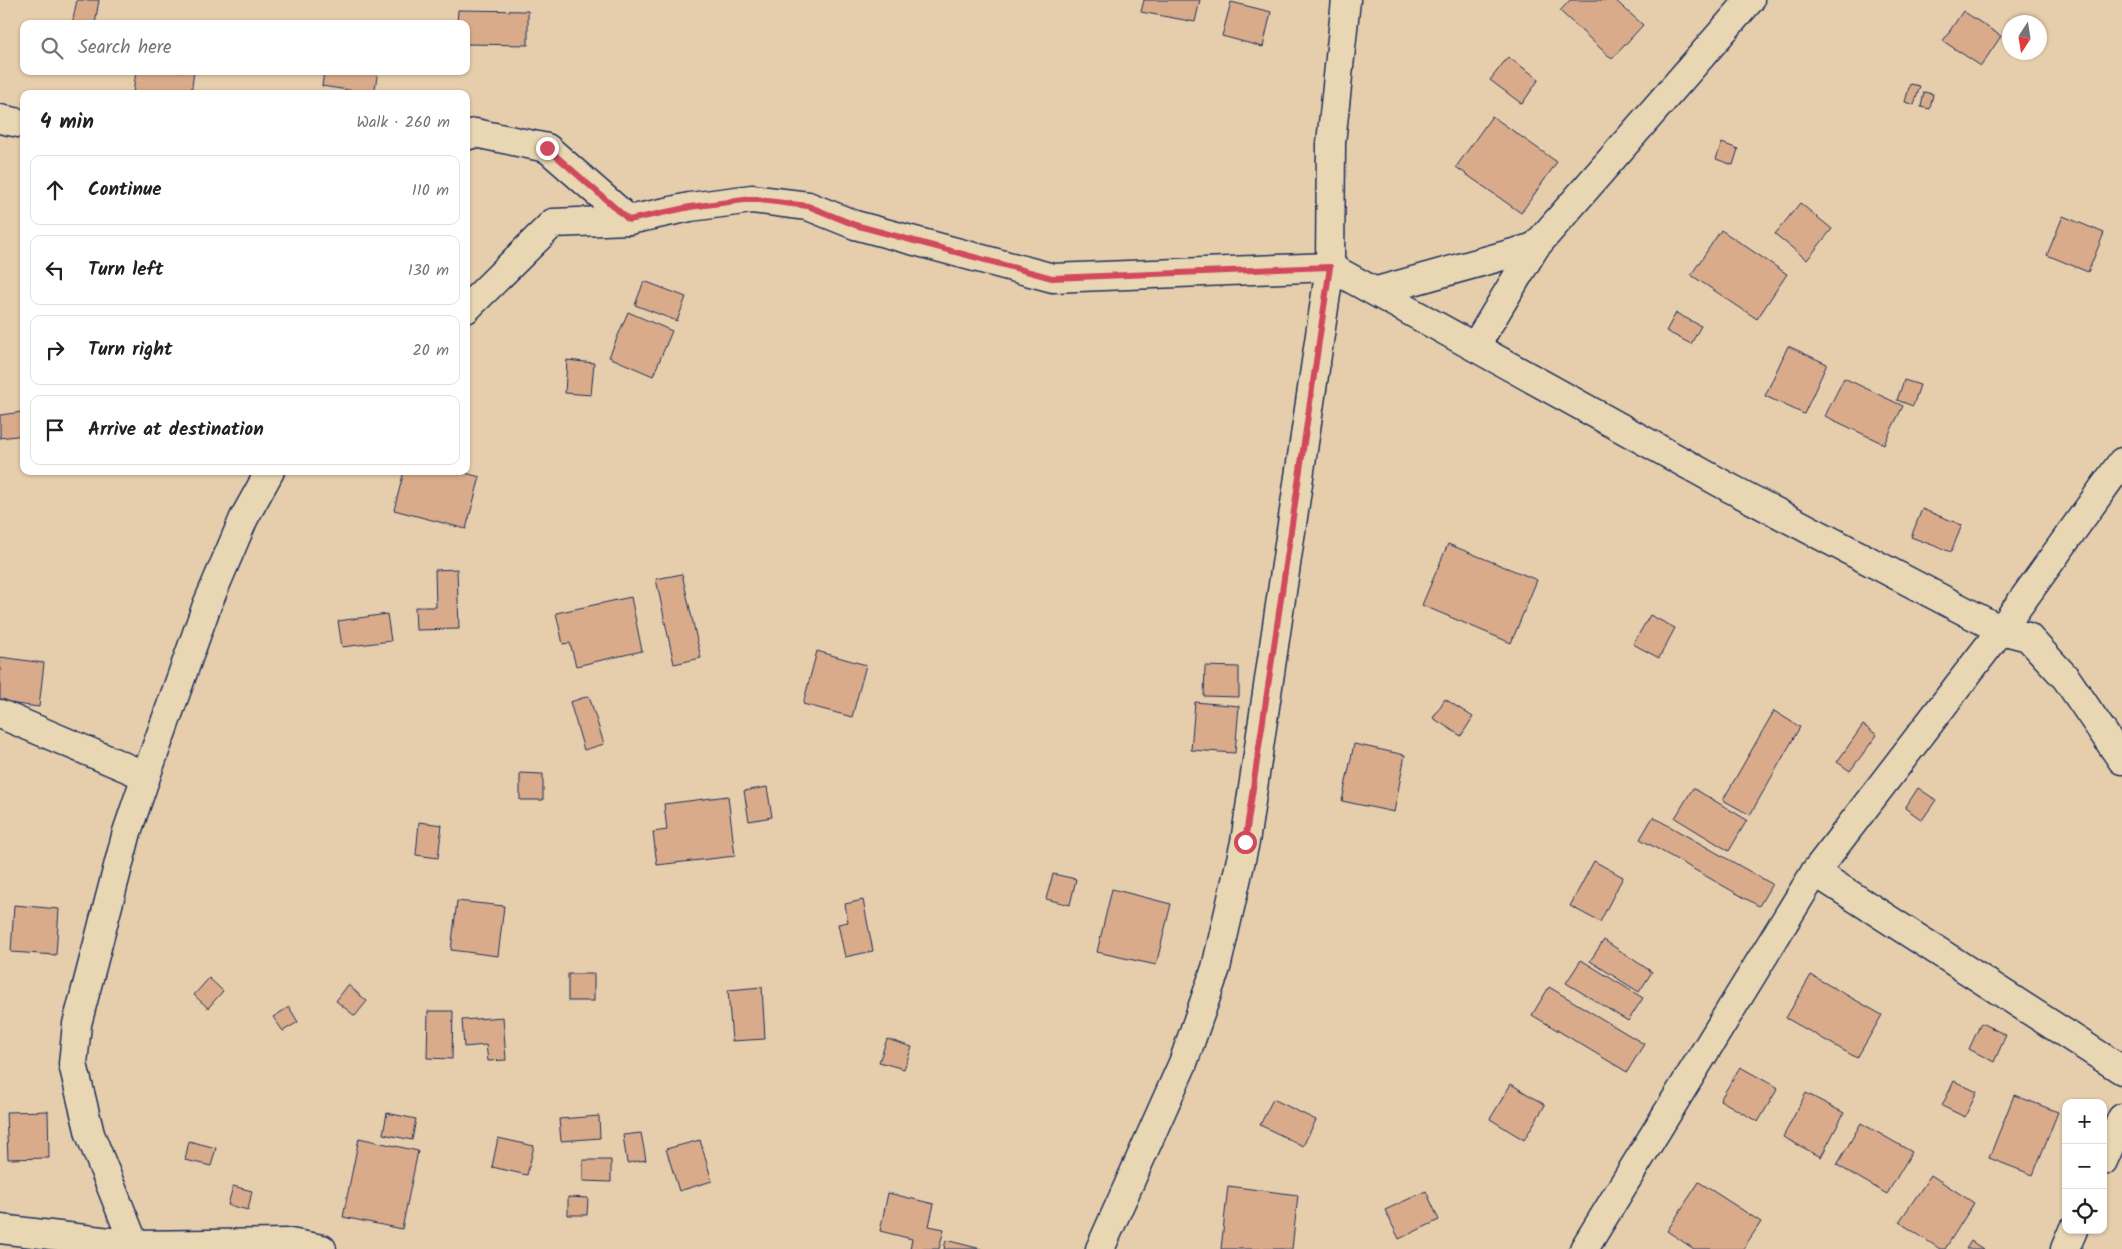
<!DOCTYPE html>
<html lang="en">
<head>
<meta charset="utf-8">
<style>
	body { margin:0; font-family:Kalam,sans-serif; background:#f6f6f6; color:#202124 }
	.controls { position:absolute; right:15px; bottom:15px; display:grid; overflow:hidden; border-radius:10px; box-shadow:0 1px 4px #0004 }
	.controls button { width:45px; height:45px; display:grid; place-items:center; padding:0; border:0; border-bottom:1px solid #e0e0e0; background:#fff; color:#202124; font:25px sans-serif }
	.compass { position:absolute; left:2002px; top:15px; width:45px; height:45px; border-radius:50%; background:#fff; box-shadow:0 1px 4px #0004; rotate:192deg }
	.stop { position:absolute; width:15px; height:15px; margin:-11px; border:4px solid #d1495b; border-radius:50%; background:#fff }
	.stop.end { background:#d1495b; border-color:#fff; box-shadow:0 1px 5px #0008 }
	.list { margin:0; padding:0; list-style:none }
	h2 { display:flex; justify-content:space-between; align-items:center; height:65px; margin:0; padding:0 20px; font-size:21px }
	h2 small { font-size:16px; font-weight:400; color:#757577 }
	.list li { display:grid; grid-template-columns:32px 1fr auto; gap:15px; align-items:center; box-sizing:border-box; height:70px; margin:0 10px 10px; padding:0 10px; border:1px solid #e0e0e0; border-radius:10px }
	.list b { display:block; font-size:19px; white-space:nowrap }
	.list em { font-size:16px; font-style:normal; color:#757577 }
	.icon { flex:none; width:28px; height:28px; fill:none; stroke:currentColor; stroke-width:2; stroke-linecap:round; stroke-linejoin:round }
	.map { position:relative; flex:none; width:2122px; height:1249px; overflow:hidden }
	.search { position:absolute; background:#fff; box-shadow:0 1px 4px #0004; left:20px; top:20px; width:450px; height:55px; display:flex; align-items:center; gap:12px; box-sizing:border-box; padding:0 18px; border-radius:10px; color:#757577; font-size:19px }
	.panel { position:absolute; background:#fff; box-shadow:0 1px 4px #0004; left:20px; top:90px; width:450px; height:385px; border-radius:10px }
	.map>svg:first-child { display:block }
</style>
</head>
<body>
<div class="map">
<svg width="2122" height="1249" viewBox="0 0 2122 1249">
	<rect width="100%" height="100%" fill="#e6ceac"/>
	<filter id="ink" filterUnits="userSpaceOnUse"><feTurbulence type="fractalNoise" baseFrequency=".02" numOctaves="2"/><feDisplacementMap in="SourceGraphic" scale="10" xChannelSelector="R" yChannelSelector="G"/><feConvolveMatrix kernelMatrix="1 2 1 2 8 2 1 2 1" color-interpolation-filters="sRGB"/></filter>
	<g filter="url(#ink)">
		<g fill="#d9ab8a" stroke="#1b2f5e">
			<path d="M77,0H99L95,24H72Z"/>
			<path d="M1144,0H1200L1195,22L1141,12Z"/>
			<path d="M1570,0H1615L1643,25L1612,59L1560,11Z"/>
			<path d="M1231,2L1271,12L1263,47L1222,36Z"/>
			<path d="M458,10L528,11V45L466,44V24H457Z"/>
			<path d="M1963,11L2001,36L1981,66L1943,41Z"/>
			<path d="M1508,57L1539,79L1522,104L1490,80Z"/>
			<path d="M136,71H194L191,94H133Z"/>
			<path d="M324,71H378L374,94L322,86Z"/>
			<path d="M1910,84L1920,86L1914,105L1905,102Z"/>
			<path d="M1924,92L1933,94L1930,109L1921,107Z"/>
			<path d="M1492,116L1557,162L1521,213L1456,167Z"/>
			<path d="M1722,143L1738,149L1733,165L1716,159Z"/>
			<path d="M1800,203L1832,229L1807,260L1775,234Z"/>
			<path d="M2063,216L2104,233L2088,272L2047,255Z"/>
			<path d="M1721,230L1787,274L1757,319L1691,275Z"/>
			<path d="M644,281L686,297L677,321L635,305Z"/>
			<path d="M628,312L672,331L653,376L609,357Z"/>
			<path d="M1676,313L1701,326L1691,344L1666,331Z"/>
			<path d="M1788,346L1827,364L1804,414L1765,396Z"/>
			<path d="M567,360L594,363L591,395L565,393Z"/>
			<path d="M1844,378L1903,406L1884,444L1825,416Z"/>
			<path d="M1904,380L1920,385L1913,406L1897,400Z"/>
			<path d="M22,412L24,435L0,438V415Z"/>
			<path d="M404,471H458L480,477L466,529L394,510Z"/>
			<path d="M1922,509L1962,525L1951,552L1911,537Z"/>
			<path d="M1448,544L1537,580L1511,643L1422,605Z"/>
			<path d="M457,569L459,629L416,630L415,607H436L435,570Z"/>
			<path d="M682,574L701,658L674,664L656,579Z"/>
			<path d="M631,597L642,651L576,666L570,643L563,644L556,613Z"/>
			<path d="M387,614L391,641L342,647L338,621Z"/>
			<path d="M1650,615L1675,628L1659,658L1633,644Z"/>
			<path d="M817,651L866,665L852,717L803,704Z"/>
			<path d="M0,657L44,663L39,707L0,702Z"/>
			<path d="M1205,666L1239,667V697L1204,696Z"/>
			<path d="M589,696L604,744L584,750L570,702Z"/>
			<path d="M1445,699L1473,717L1461,736L1433,718Z"/>
			<path d="M1195,702L1239,706L1235,753L1191,750Z"/>
			<path d="M1774,711L1800,727L1750,815L1723,800Z"/>
			<path d="M1863,725L1877,735L1850,771L1837,762Z"/>
			<path d="M1354,744L1405,755L1394,812L1342,801Z"/>
			<path d="M520,773L543,774V800H520Z"/>
			<path d="M767,787L772,817L749,821L744,791Z"/>
			<path d="M1693,788L1747,820L1729,851L1675,818Z"/>
			<path d="M1918,788L1936,800L1922,820L1905,808Z"/>
			<path d="M728,796L735,856L657,865L653,832L667,830L664,804Z"/>
			<path d="M1653,817L1772,884L1759,906L1640,839Z"/>
			<path d="M419,822L442,825L438,858L416,855Z"/>
			<path d="M1594,861L1623,877L1600,922L1570,906Z"/>
			<path d="M1053,874L1076,879L1070,905L1046,899Z"/>
			<path d="M1112,889L1171,904L1156,965L1097,952Z"/>
			<path d="M863,900L873,951L845,957L838,924L848,922L845,904Z"/>
			<path d="M457,901L504,906L498,956L451,950Z"/>
			<path d="M14,905L59,909L56,955L11,952Z"/>
			<path d="M1604,940L1652,972L1639,992L1590,961Z"/>
			<path d="M1581,960L1643,998L1628,1021L1566,983Z"/>
			<rect x="568" y="974" width="26" height="27"/>
			<path d="M1811,975L1882,1015L1857,1058L1786,1018Z"/>
			<path d="M209,978L223,991L208,1008L194,995Z"/>
			<path d="M348,985L367,1001L355,1016L336,1001Z"/>
			<path d="M762,987L765,1039L732,1041L728,990Z"/>
			<path d="M1549,987L1644,1044L1627,1072L1532,1015Z"/>
			<path d="M289,1007L298,1022L283,1031L273,1017Z"/>
			<path d="M428,1011H453L452,1059L427,1058Z"/>
			<path d="M503,1017L506,1060L488,1061L486,1045L464,1047L462,1020Z"/>
			<path d="M1981,1023L2006,1035L1994,1062L1969,1049Z"/>
			<path d="M887,1039L912,1047L904,1069L879,1062Z"/>
			<path d="M1740,1067L1778,1088L1758,1122L1720,1100Z"/>
			<path d="M1954,1081L1977,1092L1965,1117L1942,1106Z"/>
			<path d="M1511,1084L1545,1105L1524,1140L1490,1119Z"/>
			<path d="M1806,1093L1844,1113L1821,1157L1783,1137Z"/>
			<path d="M2014,1095L2058,1112L2033,1175L1989,1158Z"/>
			<path d="M1273,1099L1316,1120L1303,1146L1260,1125Z"/>
			<path d="M48,1111L49,1158L8,1159L6,1112Z"/>
			<path d="M387,1113L416,1119L412,1140L383,1134Z"/>
			<path d="M599,1116L600,1138L561,1141L559,1119Z"/>
			<path d="M1861,1123L1912,1152L1887,1194L1837,1165Z"/>
			<path d="M641,1133L646,1160L627,1163L623,1135Z"/>
			<path d="M359,1138L418,1151L402,1229L343,1217Z"/>
			<path d="M498,1138L534,1146L527,1175L492,1167Z"/>
			<path d="M700,1140L712,1181L679,1191L666,1149Z"/>
			<path d="M189,1141L216,1148L211,1166L185,1160Z"/>
			<path d="M583,1160H611V1182L583,1181Z"/>
			<path d="M1931,1175L1974,1203L1945,1249H1940L1899,1222Z"/>
			<path d="M1699,1182L1761,1222L1743,1249H1694L1667,1231Z"/>
			<path d="M233,1186L252,1191L248,1210L228,1205Z"/>
			<path d="M1228,1186L1298,1195L1292,1249H1221Z"/>
			<path d="M1426,1191L1439,1220L1399,1239L1385,1210Z"/>
			<path d="M888,1193L934,1204L929,1226L944,1229L939,1249H910L912,1239L880,1231Z"/>
			<path d="M568,1197L588,1198L587,1215H568Z"/>
			<path d="M946,1240L981,1249H944Z"/>
			<path d="M1971,1241L1983,1249H1966Z"/>
		</g>
		<g fill="none" stroke-linecap="round" stroke-linejoin="round">
			<defs>
				<g id="minor">
					<path d="M0,119L24,124"/>
					<path d="M466,136L475,133L547,148L629,220"/>
					<path d="M1377,291L1535,247"/>
					<path d="M466,309L553,223L629,220L690,207L752,199L808,206L855,225L1053,278L1330,267L1728,487L2001,630L2028,637L2066,678L2122,760"/>
					<path d="M1475,347L1535,247L1750,0"/>
					<path d="M0,714L146,776"/>
					<path d="M1815,872L2122,1070"/>
					<path d="M2103,1161L2122,1118"/>
					<path d="M0,1229L135,1245L290,1243L322,1249"/>
					<path d="M136,1249L90,1134L73,1064L77,1024L127,832L146,776L207,605L244,518L270,471"/>
					<path d="M1100,1249L1183,1063L1216,968L1245,842L1330,267L1331,143L1346,0"/>
					<path d="M1584,1249L1815,872L2001,630L2122,462"/>
					<path d="M2065,1249L2073,1230"/>
				</g>
			</defs>
			<use href="#minor" stroke="#1b2f5e" stroke-width="31"/>
			<use href="#minor" stroke="#e9d7b4" stroke-width="28"/>
		</g>
	</g>
	<g fill="none" stroke-linecap="round" stroke-linejoin="round" filter="url(#ink)">
		<path stroke="#d1495b" stroke-width="6" d="M547,148L629,220L690,207L752,199L808,206L855,225L1052,278L1330,267L1245,842"/>
	</g>
</svg>
<div class="controls">
<button>+</button>
<button>−</button>
<button><svg class="icon" aria-label="locate" viewBox="0 0 24 24"><circle cx="12" cy="12" r="6"/><path d="M12 2v4M12 18v4M2 12h4M18 12h4"/></svg></button>
</div>
<svg class="compass" viewBox="-18 -18 36 36"><path d="M0-13l5 13h-10z" fill="#e53935"/><path d="M0 13l5-13h-10z" fill="#757577"/></svg>
<div class="stop" style="left:1245px;top:842px"></div>
<div class="stop end" style="left:547px;top:148px"></div>
<div class="search"><svg class="icon" aria-label="search" viewBox="0 0 24 24"><circle cx="10" cy="10" r="6"/><path d="M15 15l6 6"/></svg>Search here</div>
<section class="panel">
<h2>4 min<small>Walk · 260 m</small></h2>
<ul class="list">
<li><svg class="icon" aria-label="ahead" viewBox="0 0 24 24"><path d="M12 20V5M6 11l6-6 6 6"/></svg><div><b>Continue</b></div><em>110 m</em></li>
<li><svg class="icon" aria-label="left" viewBox="0 0 24 24"><path d="M17 20v-9H6M10 6l-5 5 5 5"/></svg><div><b>Turn left</b></div><em>130 m</em></li>
<li><svg class="icon" aria-label="right" viewBox="0 0 24 24"><path d="M7 20v-9h11M14 6l5 5-5 5"/></svg><div><b>Turn right</b></div><em>20 m</em></li>
<li><svg class="icon" aria-label="arrive" viewBox="0 0 24 24"><path d="M6 21V4h12l-3 4 3 4H6"/></svg><div><b>Arrive at destination</b></div></li>
</ul>
</section>
</div>
</body>
</html>
